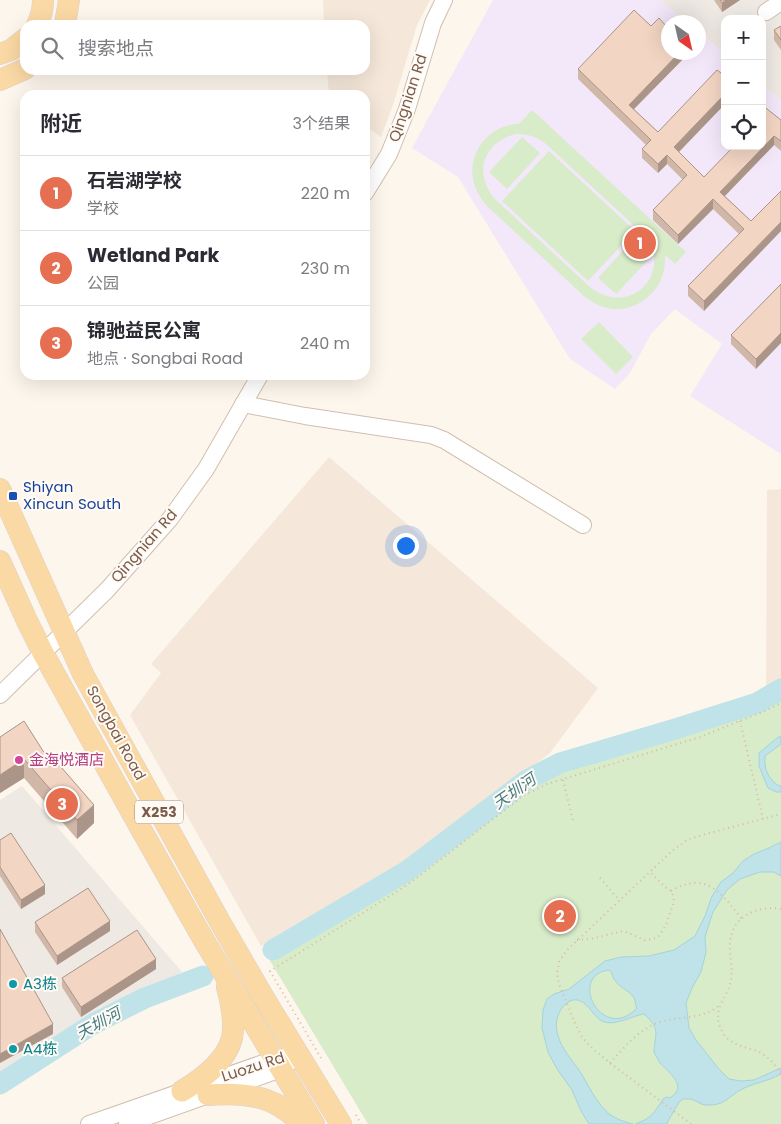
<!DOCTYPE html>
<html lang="zh">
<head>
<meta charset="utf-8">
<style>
	body { margin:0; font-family:Poppins,"Noto Sans SC",sans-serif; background:#f2f2f3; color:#2b2b33 }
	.controls { position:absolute; right:15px; top:15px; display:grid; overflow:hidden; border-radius:10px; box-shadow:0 5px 20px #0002 }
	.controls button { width:45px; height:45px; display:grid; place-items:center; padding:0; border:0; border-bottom:1px solid #e1e1e2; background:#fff; color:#2b2b33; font:25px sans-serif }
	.compass { position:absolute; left:661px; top:15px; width:45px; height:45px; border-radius:50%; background:#fff; box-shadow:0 5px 20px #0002; rotate:146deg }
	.you { position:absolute; left:405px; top:545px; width:18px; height:18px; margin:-12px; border:4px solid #fff; border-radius:50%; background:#1a73e8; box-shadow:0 0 0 8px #1a73e833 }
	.badge { display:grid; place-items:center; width:32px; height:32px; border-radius:50%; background:#e76f51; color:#fff; font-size:16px; font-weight:700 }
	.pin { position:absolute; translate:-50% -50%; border:2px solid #fff; box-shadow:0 1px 5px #0006 }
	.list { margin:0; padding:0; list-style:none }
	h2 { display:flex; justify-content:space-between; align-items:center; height:65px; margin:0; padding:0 20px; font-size:21px }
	h2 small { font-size:16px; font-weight:400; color:#7c7c81 }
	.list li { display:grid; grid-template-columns:32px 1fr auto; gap:15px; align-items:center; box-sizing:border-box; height:75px; padding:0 20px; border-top:1px solid #e1e1e2 }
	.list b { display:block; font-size:19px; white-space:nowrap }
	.list p { margin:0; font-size:16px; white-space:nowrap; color:#7c7c81 }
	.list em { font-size:16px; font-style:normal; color:#7c7c81 }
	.icon { flex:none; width:28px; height:28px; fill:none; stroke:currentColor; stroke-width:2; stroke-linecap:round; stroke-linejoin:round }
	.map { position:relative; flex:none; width:781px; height:1124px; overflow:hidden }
	.search { position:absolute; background:#fff; box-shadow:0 5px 20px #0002; left:20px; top:20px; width:350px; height:55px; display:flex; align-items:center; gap:12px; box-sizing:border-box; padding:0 18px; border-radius:15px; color:#7c7c81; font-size:19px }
	.panel { position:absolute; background:#fff; box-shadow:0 5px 20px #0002; left:20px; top:90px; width:350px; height:290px; border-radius:15px }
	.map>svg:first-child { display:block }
</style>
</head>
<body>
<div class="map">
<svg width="781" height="1124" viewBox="0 0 781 1124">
	<rect width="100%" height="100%" fill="#fdf6ec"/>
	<g fill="#f5e8da">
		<path d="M323,0H430L417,25L393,105L381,137L365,126V95H329L327,70H365V25H324Z"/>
		<path d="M329,457L598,688L550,753L413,861L261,946L130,715L161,673L151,664Z"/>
		<path d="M781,489V695L766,704L767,490Z"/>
	</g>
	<g fill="#efe9e4">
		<path d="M659,0H781V101L762,85V19H725V54L699,32L698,22H686Z"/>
		<path d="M22,786L182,972L79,1024L0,1075V800Z"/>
	</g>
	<path fill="#f3e8fa" d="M493,0H659L686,22H668V52H698L699,32L725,54V146H762V85L781,101V454L690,396L722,344L675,309L651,334L630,373L615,389L570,359L458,177L412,148Z"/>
	<g fill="#d8ecc9" fill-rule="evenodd">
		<path d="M532,110L686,252L675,264L665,255C665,261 665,267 663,274C657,295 635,311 613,309C602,308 593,303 585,297L487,206C480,198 475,190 473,179C468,151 491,124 519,124ZM515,134C527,134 536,136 546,144L643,234C675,271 632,318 591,288L495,199C473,173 483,143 515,134Z"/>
		<path d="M522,137L540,153L507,189L489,172Z"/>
		<path d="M549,151L635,231L588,281L502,201Z"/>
		<path d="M631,242L649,259L616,294L598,278Z"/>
		<path d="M599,322L633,357L616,374L581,339Z"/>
		<path d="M781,695V1124H368L269,959L410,873L530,783L563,766L678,734L766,704Z"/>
	</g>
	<g fill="#bfe3e8" stroke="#a5d3da" fill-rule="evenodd">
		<path d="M781,736V744L765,756C764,769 767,776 777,785L781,786V792H776L768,788L759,766V753L777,738Z"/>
		<path d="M781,842V876L774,872H760L740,879L727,890L713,912L705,937L706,952L701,972L692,988L686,1003L689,1028L696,1040L718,1068L729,1079L741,1081L754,1080L781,1068V1074C767,1082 751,1083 737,1092C727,1099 723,1105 709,1105C702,1106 697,1101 691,1099C690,1099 684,1099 683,1099L679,1102L668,1121L667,1124H635C651,1119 654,1113 663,1099L667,1097L670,1098C689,1086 668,1072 660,1063C658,1060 656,1056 654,1052C655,1033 661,1029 644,1014C631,1016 613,1028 600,1020C591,1013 584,995 570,1001C563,1005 559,1011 557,1019C553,1040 570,1057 581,1073C589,1086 595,1100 606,1111C613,1118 624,1122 633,1124H589L581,1111L572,1090L557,1069L548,1052L542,1028L543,1010L547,999L554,994L569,989L605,961L621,957L649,956L674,950L695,936L705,916L712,896L721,882L733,873L743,861L754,854L769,848ZM608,970L611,971C615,989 630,988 635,1000C635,1001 636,1008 637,1008C603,1044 567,977 608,970Z"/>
	</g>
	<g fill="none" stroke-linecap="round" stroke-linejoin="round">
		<g stroke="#bfe3e8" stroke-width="21">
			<path d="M273,950L407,871L527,780L560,763L675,729L757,703L781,689"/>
			<path d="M0,1084L93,1024L145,998L203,976"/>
		</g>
		<defs>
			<g id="minor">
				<path d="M766,12L781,2"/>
				<path d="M365,193L389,154L407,109L433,23L444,0"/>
				<path d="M243,404L305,416L431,435L444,440L583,525"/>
				<path d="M0,695L107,590L170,519L206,469L260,375"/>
				<path d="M89,1124L275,1059L298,1054"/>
				<path d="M127,1124L281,1069L290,1062"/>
			</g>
			<g id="major">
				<path d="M37,25C41,17 43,9 43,0"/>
				<path d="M65,25L69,0"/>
				<path d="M0,54L11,50L25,39"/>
				<path d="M0,80L25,69"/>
				<path d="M0,489L83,674L220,922L264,998L341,1124"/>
				<path d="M0,561L27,621L43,653L137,822L202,937L314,1124"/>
				<path d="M182,1091C202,1079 226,1062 232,1038C235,1022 231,1002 227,987"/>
				<path d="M208,1095C232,1093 261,1094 281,1107C289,1112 296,1118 303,1124"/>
			</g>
		</defs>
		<use href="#minor" stroke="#d1beb0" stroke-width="18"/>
		<use href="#major" stroke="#dad1cd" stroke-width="22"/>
		<g stroke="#d9b8a5" stroke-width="2" stroke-dasharray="1 4" stroke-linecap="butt">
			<path d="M740,721L763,819"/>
			<path d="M563,780L573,821"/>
			<path d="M600,878L619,900"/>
			<path d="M671,891C706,870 721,893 742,919"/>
			<path d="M781,909C758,905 732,916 730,942C729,955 733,968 731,980C728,999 710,1009 722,1031C729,1045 743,1046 757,1051C768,1056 776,1065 781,1075"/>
			<path d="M577,940L590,939L623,931L645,940L653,939L659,936L666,925L673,905L674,897L671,891L665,887L650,872"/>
			<path d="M321,1058L270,971L401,889L422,874L523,796L547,784L700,737L767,710L781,703"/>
			<path d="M610,1063C623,1049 636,1032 655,1024C676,1015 699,1021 719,1006"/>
			<path d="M356,1115L361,1124"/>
			<path d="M691,1124L610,1063L592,1048L582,1037L574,1021L559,984L557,973L559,962L566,951L672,851L687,840L702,835L781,814"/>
		</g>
		<use href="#minor" stroke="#fff" stroke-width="16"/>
		<use href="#major" stroke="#fbd9a5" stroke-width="21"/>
	</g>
	<g fill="#d1b7a8">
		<path d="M714,0H740L722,12Z"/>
		<path d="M651,26L687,52V55L634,109L658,132L725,76V107L723,106L679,152L704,177L781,120V151L774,145L725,196L751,221L704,311L688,296V286L739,234L713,209L678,244L653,220V210L683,180L667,164L658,173L642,158V149L646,145L578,79V69Z"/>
		<path d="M781,26V50L774,40V30Z"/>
		<path d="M781,284L756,369L731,344V335Z"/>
		<path d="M0,737L45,754L94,823L77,839L24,778L0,793Z"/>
		<path d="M0,840L45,894L21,909L0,876Z"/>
		<path d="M35,922L110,931L57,965L35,932Z"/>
		<path d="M156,969L81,1017L62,987V978Z"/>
	</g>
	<g fill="#aa9588">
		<path d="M726,0H740L722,12V3Z"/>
		<path d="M680,52H687V55L629,114V105Z"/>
		<path d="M723,96V106L674,157V147Z"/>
		<path d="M774,136V145L720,201V192Z"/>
		<path d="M667,155V164L658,173V164Z"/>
		<path d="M713,199V209L678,244V235Z"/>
		<path d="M781,222V231L704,311V301Z"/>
		<path d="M781,333V343L756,369V359Z"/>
		<path d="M24,759V778L0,793V775Z"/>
		<path d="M94,805V823L77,839V820Z"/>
		<path d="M45,885V894L21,909V900Z"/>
		<path d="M110,921V931L57,965V956Z"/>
		<path d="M156,959V969L81,1017V1007Z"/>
		<path d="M53,1024V1034L0,1063V1054Z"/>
	</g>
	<g fill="#f3d5c3" stroke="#aa9588">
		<path d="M720,0H726L722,3Z"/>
		<path d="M634,10L651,26L659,18L668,28V52H680L629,105L658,132L717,70L725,76V98L723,96L674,147L704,177L734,146H762V105L781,120V141L774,136L720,192L751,221L781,191V222L704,301L688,286L744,229L713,199L678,235L653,210L687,175L667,155L658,164L642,149L651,140L578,69Z"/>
		<path d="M781,26V40L774,30Z"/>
		<path d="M781,284V333L756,359L731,335Z"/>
		<path d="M24,721L45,754L48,752L94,805L77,820L24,759L0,775V737Z"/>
		<path d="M11,833L45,885L21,900L0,867V840Z"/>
		<path d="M88,888L110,921L57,956L35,922Z"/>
		<path d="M0,929L53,1024L0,1054Z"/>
		<path d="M137,930L156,959L81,1007L62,978Z"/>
	</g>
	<rect fill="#1a4fb4" stroke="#fffaf3" stroke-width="2" x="8" y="491" width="10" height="10" rx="2.5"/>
	<circle fill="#d1479c" stroke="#fffaf3" stroke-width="2" cx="19" cy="760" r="5"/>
	<g fill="#0f9aa8" stroke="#fffaf3" stroke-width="2">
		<circle cx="13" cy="984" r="5"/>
		<circle cx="13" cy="1049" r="5"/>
	</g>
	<g text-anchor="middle" stroke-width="4" stroke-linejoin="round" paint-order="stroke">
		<rect fill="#fffaf3" stroke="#a28b7f" stroke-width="1" x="135" y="800.5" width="48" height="23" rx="4"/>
		<g font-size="14" font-weight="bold" fill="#7a5c4d">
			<text x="159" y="817">X253</text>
		</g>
		<g font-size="15" fill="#7a5c4d" stroke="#fffaf3">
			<text transform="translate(408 98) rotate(-72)" y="5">Qingnian Rd</text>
			<text transform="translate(144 546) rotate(-49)" y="5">Qingnian Rd</text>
			<text transform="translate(116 733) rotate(61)" y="5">Songbai Road</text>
			<text transform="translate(253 1067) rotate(-18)" y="5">Luozu Rd</text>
		</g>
		<g font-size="15" fill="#164399" stroke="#fffaf3" text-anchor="start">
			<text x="23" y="492">Shiyan<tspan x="23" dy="17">Xincun South</tspan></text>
		</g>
		<g font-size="15" fill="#b23c85" stroke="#fffaf3" text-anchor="start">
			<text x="29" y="765">金海悦酒店</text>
		</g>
		<g font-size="15" fill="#0d838f" stroke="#fffaf3" text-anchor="start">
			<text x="23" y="989">A3栋</text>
			<text x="23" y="1054">A4栋</text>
		</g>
		<g font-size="16" font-style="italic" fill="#437c86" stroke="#fffaf3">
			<text transform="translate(514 791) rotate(-35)" y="6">天圳河</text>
			<text transform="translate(98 1023) rotate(-29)" y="6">天圳河</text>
		</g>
	</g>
</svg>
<div class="controls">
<button>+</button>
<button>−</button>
<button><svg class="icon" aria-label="locate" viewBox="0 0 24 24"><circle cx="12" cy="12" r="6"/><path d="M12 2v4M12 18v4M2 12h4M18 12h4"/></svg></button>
</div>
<svg class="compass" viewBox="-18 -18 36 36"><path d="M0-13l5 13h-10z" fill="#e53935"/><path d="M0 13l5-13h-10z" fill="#7c7c81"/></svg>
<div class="you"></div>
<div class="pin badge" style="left:640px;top:243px">1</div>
<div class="pin badge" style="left:560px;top:916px">2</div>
<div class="pin badge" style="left:62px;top:804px">3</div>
<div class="search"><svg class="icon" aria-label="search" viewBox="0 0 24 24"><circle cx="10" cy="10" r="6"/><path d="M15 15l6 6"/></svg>搜索地点</div>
<section class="panel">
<h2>附近<small>3个结果</small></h2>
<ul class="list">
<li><span class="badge">1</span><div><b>石岩湖学校</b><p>学校</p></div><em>220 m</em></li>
<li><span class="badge">2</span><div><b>Wetland Park</b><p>公园</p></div><em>230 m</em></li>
<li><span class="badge">3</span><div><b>锦驰益民公寓</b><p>地点 · Songbai Road</p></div><em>240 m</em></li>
</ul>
</section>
</div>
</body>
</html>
